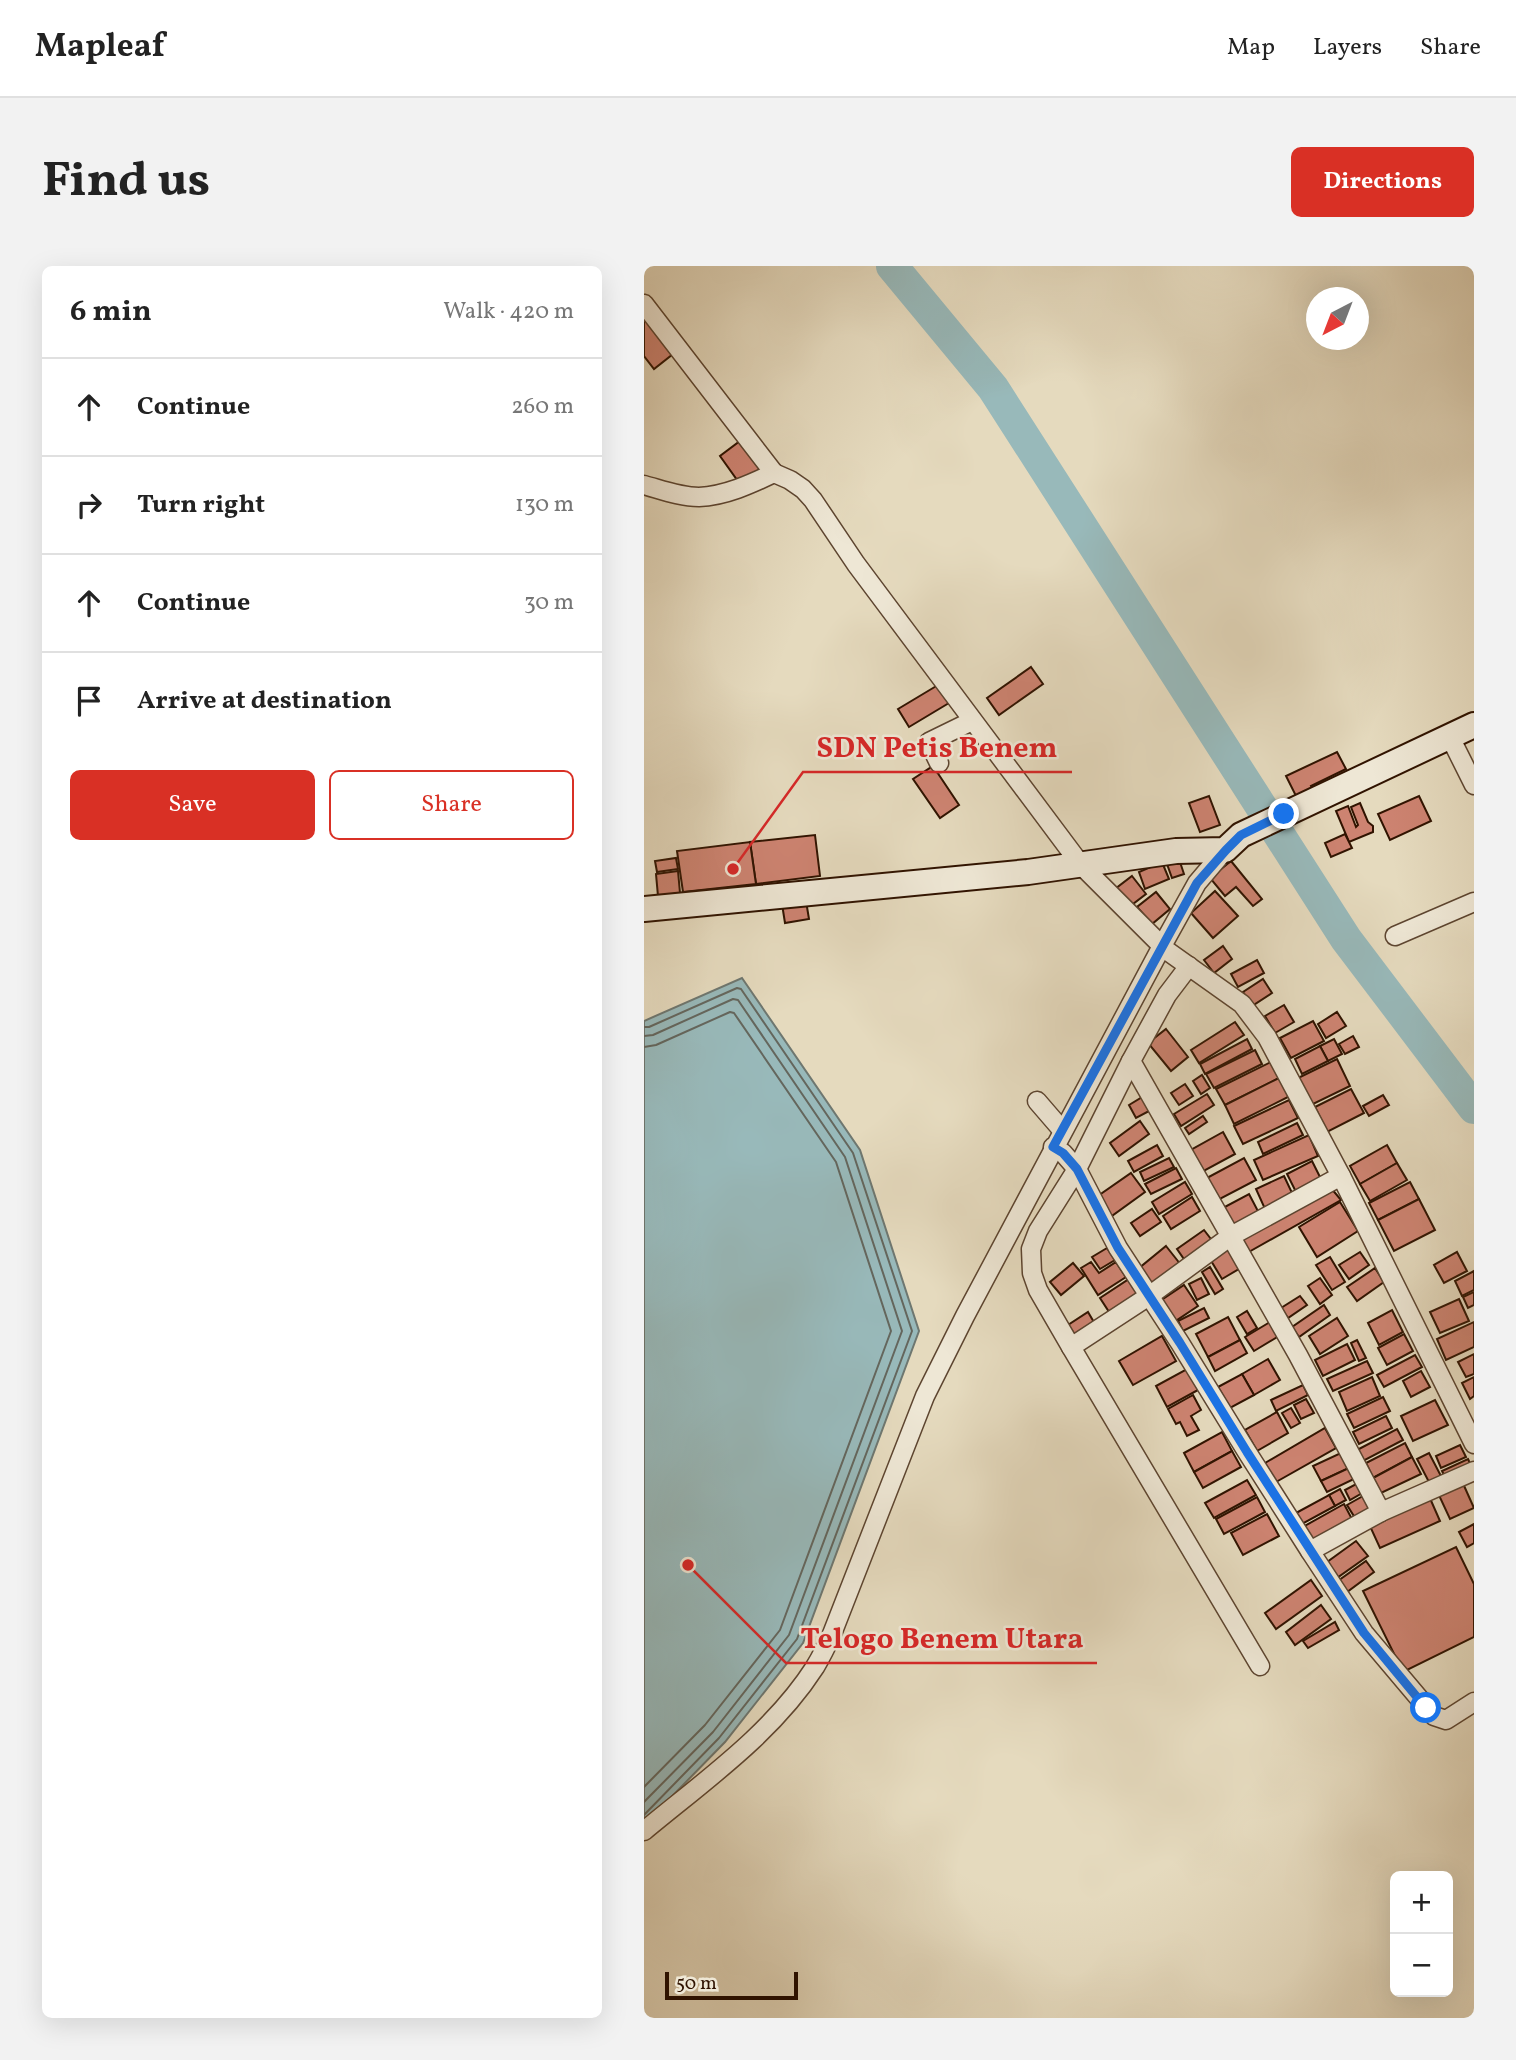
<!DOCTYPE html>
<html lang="en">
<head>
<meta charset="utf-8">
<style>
	body { margin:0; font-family:Vollkorn,serif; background:#f2f2f2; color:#222 }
	.controls { position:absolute; right:21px; bottom:21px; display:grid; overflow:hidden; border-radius:10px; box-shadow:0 7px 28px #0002 }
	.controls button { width:63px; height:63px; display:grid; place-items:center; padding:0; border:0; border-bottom:2px solid #e0e0e0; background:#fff; color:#222; font:35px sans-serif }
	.compass { position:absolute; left:662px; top:21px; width:63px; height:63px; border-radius:50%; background:#fff; box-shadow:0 7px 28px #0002; rotate:222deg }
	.scale { position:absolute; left:21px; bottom:18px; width:133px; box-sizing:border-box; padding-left:7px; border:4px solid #301300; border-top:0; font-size:19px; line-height:24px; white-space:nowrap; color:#301300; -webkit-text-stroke:5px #eee7d5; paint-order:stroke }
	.stop { position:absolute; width:21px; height:21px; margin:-16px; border:5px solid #1a73e8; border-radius:50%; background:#fff }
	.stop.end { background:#1a73e8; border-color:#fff; box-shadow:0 2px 7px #0008 }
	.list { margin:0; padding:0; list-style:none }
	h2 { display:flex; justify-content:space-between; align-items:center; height:91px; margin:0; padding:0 28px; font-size:30px }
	h2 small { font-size:23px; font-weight:400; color:#767676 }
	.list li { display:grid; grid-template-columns:46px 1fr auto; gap:21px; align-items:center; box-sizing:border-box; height:98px; padding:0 28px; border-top:2px solid #e0e0e0 }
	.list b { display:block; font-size:26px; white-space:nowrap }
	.list em { font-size:23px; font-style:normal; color:#767676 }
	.actions { display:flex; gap:14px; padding:21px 28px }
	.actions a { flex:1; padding:16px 0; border:2px solid #d93025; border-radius:10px; text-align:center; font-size:24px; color:#d93025 }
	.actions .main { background:#d93025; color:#fff }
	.icon { flex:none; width:38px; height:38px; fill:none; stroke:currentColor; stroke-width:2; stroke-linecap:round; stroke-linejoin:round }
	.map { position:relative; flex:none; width:830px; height:1752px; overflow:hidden; border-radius:10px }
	header { display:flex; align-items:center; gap:42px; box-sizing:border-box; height:98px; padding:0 35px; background:#fff; border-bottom:2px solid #e0e0e0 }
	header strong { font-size:33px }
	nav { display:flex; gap:38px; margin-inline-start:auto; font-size:24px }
	.intro { display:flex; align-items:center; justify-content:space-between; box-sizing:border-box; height:168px; padding:0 42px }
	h1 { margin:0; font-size:49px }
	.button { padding:18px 32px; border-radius:10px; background:#d93025; color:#fff; font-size:24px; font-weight:700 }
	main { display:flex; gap:42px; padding:0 42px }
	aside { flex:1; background:#fff; border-radius:10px; box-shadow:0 7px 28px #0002 }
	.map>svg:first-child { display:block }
</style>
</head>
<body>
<header>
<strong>Mapleaf</strong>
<nav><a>Map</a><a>Layers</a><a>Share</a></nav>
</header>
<div class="intro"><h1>Find us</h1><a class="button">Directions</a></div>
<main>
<aside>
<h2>6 min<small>Walk · 420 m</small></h2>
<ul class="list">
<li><svg class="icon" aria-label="ahead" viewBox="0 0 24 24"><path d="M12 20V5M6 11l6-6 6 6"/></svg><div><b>Continue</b></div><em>260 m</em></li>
<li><svg class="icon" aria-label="right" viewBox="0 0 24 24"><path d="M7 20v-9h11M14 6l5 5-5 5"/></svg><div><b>Turn right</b></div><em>130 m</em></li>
<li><svg class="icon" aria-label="ahead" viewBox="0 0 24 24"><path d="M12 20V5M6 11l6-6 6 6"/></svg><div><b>Continue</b></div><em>30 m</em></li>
<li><svg class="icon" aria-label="arrive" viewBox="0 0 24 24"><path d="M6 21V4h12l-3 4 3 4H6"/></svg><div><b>Arrive at destination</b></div></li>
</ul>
<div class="actions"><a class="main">Save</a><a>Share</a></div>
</aside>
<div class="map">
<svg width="830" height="1752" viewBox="0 0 830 1752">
	<rect width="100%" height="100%" fill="#e5dabe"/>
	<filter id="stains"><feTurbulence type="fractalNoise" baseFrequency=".00286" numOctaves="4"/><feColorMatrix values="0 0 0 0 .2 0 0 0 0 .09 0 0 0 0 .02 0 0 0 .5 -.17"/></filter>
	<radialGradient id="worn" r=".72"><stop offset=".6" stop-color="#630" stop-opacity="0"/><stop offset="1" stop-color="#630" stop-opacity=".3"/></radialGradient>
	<path fill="#98b9ba" stroke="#6e7770" stroke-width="2" d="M98,712L216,884L275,1065L159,1377L81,1476L0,1559V755Z"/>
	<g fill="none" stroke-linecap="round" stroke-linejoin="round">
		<g stroke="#64665d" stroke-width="2">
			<path d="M0,761H5L93,722L97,723L209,887L268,1065L153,1373L75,1472L0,1549"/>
			<path d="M0,770L9,769L89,733L94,734L201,891L258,1065L145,1369L69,1466L0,1536"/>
			<path d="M0,781L12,779L86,746L90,747L192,896L247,1065L136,1364L61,1459L0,1521"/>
		</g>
		<path stroke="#98b9ba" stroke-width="32" d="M248,0L349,122L702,673L830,842"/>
	</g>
	<g fill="#cd8371" stroke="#301300" stroke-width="2">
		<path d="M0,51L29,88L10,103L0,90Z"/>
		<path d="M100,172L121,199L96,218L76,190Z"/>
		<path d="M387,401L399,418L355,449L343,432Z"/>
		<path d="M299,416L310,434L265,461L254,443Z"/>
		<path d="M693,486L702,503L667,520L671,528L655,536L642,510Z"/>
		<path d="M289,500L315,539L296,552L269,513Z"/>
		<path d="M565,530L576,559L556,566L545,537Z"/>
		<path d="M775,530L787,555L746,574L734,548Z"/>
		<path d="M716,537L724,556L729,560V566L705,576L692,545L704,540L712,561L714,559L707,541Z"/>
		<path d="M701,568L708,582L687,591L681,577Z"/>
		<path d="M171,569L176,610L112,618L106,576Z"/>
		<path d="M106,576L112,618L39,626L33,585Z"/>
		<path d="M32,592L34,603L13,606L11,595Z"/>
		<path d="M535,593L540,608L528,612L523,598Z"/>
		<path d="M587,595L618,633L609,640L592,621L581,630L566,612Z"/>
		<path d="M518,596L525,613L501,623L495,606Z"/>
		<path d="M34,605L36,627L14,630L12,608Z"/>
		<path d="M488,610L502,628L485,641L471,623Z"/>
		<path d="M571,625L594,650L569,672L547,647Z"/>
		<path d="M512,626L526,643L508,658L493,641Z"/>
		<path d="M162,635L165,653L141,657L138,638Z"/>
		<path d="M579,680L588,693L570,707L560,694Z"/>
		<path d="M613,694L620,707L594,721L587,708Z"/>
		<path d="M619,713L628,727L608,740L599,726Z"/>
		<path d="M640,739L650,756L631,767L621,750Z"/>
		<path d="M693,746L702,760L682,772L674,758Z"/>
		<path d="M669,755L680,775L647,792L636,772Z"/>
		<path d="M591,756L600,769L555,797L547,784Z"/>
		<path d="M522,763L544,791L527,805L504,777Z"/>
		<path d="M709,770L715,781L701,788L695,778Z"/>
		<path d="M603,773L608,783L561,808L556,798Z"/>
		<path d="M690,773L698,788L684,795L676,780Z"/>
		<path d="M676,780L684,795L658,808L651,793Z"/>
		<path d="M611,784L618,798L570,822L562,808Z"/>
		<path d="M693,793L706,820L665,840L652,813Z"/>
		<path d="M629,795L637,811L581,839L572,823Z"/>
		<path d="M558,809L566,822L557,828L549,815Z"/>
		<path d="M637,811L646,830L590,858L581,839Z"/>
		<path d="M541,818L549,830L535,839L527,827Z"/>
		<path d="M707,823L720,847L683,866L671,841Z"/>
		<path d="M563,828L570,839L537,860L530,848Z"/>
		<path d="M739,829L745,839L725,850L719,840Z"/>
		<path d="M500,830L507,844L492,852L485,839Z"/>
		<path d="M645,834L654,852L599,878L590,860Z"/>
		<path d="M559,850L563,856L545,868L541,862Z"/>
		<path d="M496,855L505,868L475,890L466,877Z"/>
		<path d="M653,857L659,869L619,888L614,876Z"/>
		<path d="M579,866L591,888L556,907L545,885Z"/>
		<path d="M665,869L674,890L619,914L610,894Z"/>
		<path d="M513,879L519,890L490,906L484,895Z"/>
		<path d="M743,879L753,897L716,918L706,900Z"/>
		<path d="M525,892L530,901L500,915L496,906Z"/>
		<path d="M600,892L612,914L572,935L561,913Z"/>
		<path d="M668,895L678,915L653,928L643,908Z"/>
		<path d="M753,897L763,914L726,935L716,918Z"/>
		<path d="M532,902L538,913L507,928L501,918Z"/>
		<path d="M487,907L501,926L465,952L451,932Z"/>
		<path d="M640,910L649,929L621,943L612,923Z"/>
		<path d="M541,916L548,928L515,948L508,936Z"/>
		<path d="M766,916L775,933L734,954L725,937Z"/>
		<path d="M687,922L697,934L603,987L596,975Z"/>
		<path d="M605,928L616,949L588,963L577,943Z"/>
		<path d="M548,931L556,945L527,963L519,950Z"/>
		<path d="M775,933L791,964L750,985L734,954Z"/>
		<path d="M696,936L714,965L673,991L655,961Z"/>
		<path d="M508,943L517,956L496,970L487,957Z"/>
		<path d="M560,964L570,977L542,996L533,983Z"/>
		<path d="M587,979L600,1000L578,1013L566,993Z"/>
		<path d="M522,980L537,999L509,1021L494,1003Z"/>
		<path d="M463,982L471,994L456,1003L448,991Z"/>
		<path d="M716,986L725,999L705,1013L695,999Z"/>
		<path d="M813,986L823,1005L800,1017L790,999Z"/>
		<path d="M686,991L701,1016L688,1024L672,999Z"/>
		<path d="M447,996L455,1007L472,996L482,1011L454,1029L437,1002Z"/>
		<path d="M429,997L440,1010L417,1029L406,1016Z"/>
		<path d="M566,1001L579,1023L571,1028L558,1006Z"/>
		<path d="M731,1002L740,1016L713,1035L703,1021Z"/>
		<path d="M830,1005V1024L818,1030L811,1015Z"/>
		<path d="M557,1012L565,1028L553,1034L545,1018Z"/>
		<path d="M676,1012L688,1029L676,1038L664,1020Z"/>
		<path d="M485,1013L497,1032L469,1052L456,1032Z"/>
		<path d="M540,1019L554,1040L530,1056L516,1035Z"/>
		<path d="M830,1026V1039L824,1042L819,1031Z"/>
		<path d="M656,1030L663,1039L644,1052L637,1042Z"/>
		<path d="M815,1033L825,1055L796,1067L786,1046Z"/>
		<path d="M680,1039L686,1049L655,1071L648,1061Z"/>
		<path d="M560,1042L565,1052L539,1065L534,1055Z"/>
		<path d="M748,1044L759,1066L735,1079L724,1057Z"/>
		<path d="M603,1045L613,1062L603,1068L593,1051Z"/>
		<path d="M444,1046L451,1058L432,1070L424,1059Z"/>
		<path d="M584,1051L596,1074L564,1091L552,1068Z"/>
		<path d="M693,1052L704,1070L676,1088L665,1070Z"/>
		<path d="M626,1056L635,1070L610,1085L601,1071Z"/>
		<path d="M830,1056V1081L802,1094L793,1073Z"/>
		<path d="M760,1068L769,1085L743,1099L734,1082Z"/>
		<path d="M518,1070L532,1095L489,1119L475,1095Z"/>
		<path d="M596,1074L603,1087L571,1105L564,1091Z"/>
		<path d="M713,1074L722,1092L715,1095L707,1077Z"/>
		<path d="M703,1078L711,1094L679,1110L671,1094Z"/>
		<path d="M830,1088V1108L822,1111L814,1096Z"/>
		<path d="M771,1089L778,1101L740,1121L733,1109Z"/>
		<path d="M624,1093L636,1114L610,1129L598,1108Z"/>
		<path d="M723,1095L729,1107L689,1125L683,1113Z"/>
		<path d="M543,1103L554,1124L523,1141L512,1120Z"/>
		<path d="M777,1105L786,1121L767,1131L759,1115Z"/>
		<path d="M598,1108L610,1129L586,1142L574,1121Z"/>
		<path d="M728,1111L736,1130L703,1145L695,1126Z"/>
		<path d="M830,1111V1130L826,1133L818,1117Z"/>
		<path d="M659,1119L664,1129L632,1145L627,1134Z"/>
		<path d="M549,1129L557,1144L547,1150L555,1164L543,1170L536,1156L532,1158L524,1143Z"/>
		<path d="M739,1131L746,1145L710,1162L703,1148Z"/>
		<path d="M662,1133L670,1147L657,1153L650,1139Z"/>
		<path d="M791,1134L804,1159L769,1175L757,1150Z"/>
		<path d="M647,1142L656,1157L647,1162L638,1147Z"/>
		<path d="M633,1146L644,1167L613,1185L601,1164Z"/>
		<path d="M742,1150L748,1162L715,1178L709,1166Z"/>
		<path d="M681,1162L692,1182L632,1216L621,1197Z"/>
		<path d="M753,1163L759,1174L719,1195L713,1184Z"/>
		<path d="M578,1166L588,1185L550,1206L540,1187Z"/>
		<path d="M761,1177L768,1191L729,1212L722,1197Z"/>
		<path d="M816,1179L822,1191L797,1202L792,1190Z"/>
		<path d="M588,1185L597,1201L559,1222L550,1206Z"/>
		<path d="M699,1186L707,1201L677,1215L669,1200Z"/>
		<path d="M785,1187L798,1212L786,1218L773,1193Z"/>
		<path d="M768,1191L777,1208L737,1227L729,1212Z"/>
		<path d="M824,1193L828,1202L802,1213L798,1205Z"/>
		<path d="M707,1201L712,1212L683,1226L677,1215Z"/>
		<path d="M817,1213L830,1242L806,1253L793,1225Z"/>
		<path d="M603,1214L612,1229L570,1252L561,1237Z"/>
		<path d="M714,1217L720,1226L706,1234L701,1224Z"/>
		<path d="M696,1223L702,1234L691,1240L685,1229Z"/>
		<path d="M685,1229L691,1240L658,1258L652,1247Z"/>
		<path d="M719,1230L729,1245L713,1255L703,1239Z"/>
		<path d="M785,1230L796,1255L736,1282L725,1258Z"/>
		<path d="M613,1231L621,1246L580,1268L572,1253Z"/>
		<path d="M700,1238L709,1255L667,1279L657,1262Z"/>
		<path d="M623,1248L635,1270L599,1289L587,1267Z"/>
		<path d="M830,1258V1277L823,1281L815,1266Z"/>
		<path d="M712,1275L724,1290L690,1314L679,1299Z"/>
		<path d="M812,1281L830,1318V1371L759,1406L719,1325Z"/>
		<path d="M722,1295L730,1306L699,1329L691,1317Z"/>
		<path d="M667,1314L678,1330L632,1363L621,1347Z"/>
		<path d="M677,1339L687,1353L651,1379L642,1366Z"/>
		<path d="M691,1356L695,1364L664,1382L659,1375Z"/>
	</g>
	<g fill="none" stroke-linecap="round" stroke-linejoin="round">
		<defs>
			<g id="minor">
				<path d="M0,38L130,207"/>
				<path d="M0,219C18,224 36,231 55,231C81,230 107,218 130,207L146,214L159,223L169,234L212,298L437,599L522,684L598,738L623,771L697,910L830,1178"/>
				<path d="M806,471L830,519"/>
				<path d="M295,497L285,476L328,455"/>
				<path d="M751,670L830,636"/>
				<path d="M545,700L523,729L487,795L654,1089L737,1246"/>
				<path d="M487,795L433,903L394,965L387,983L388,1007L394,1024L427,1081L616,1400"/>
				<path d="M393,835L418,864"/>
				<path d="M409,881L419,887L433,903L474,982L536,1077L603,1186L666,1285L737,1246L830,1205"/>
				<path d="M427,1081L505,1030L587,970L697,910"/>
				<path d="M666,1285L720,1367L790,1450L802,1454L830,1436"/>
				<path d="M0,1565C60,1515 128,1468 171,1401C177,1391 183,1379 188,1368L281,1130L321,1050L518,680L553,617L581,584"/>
			</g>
			<path id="secondary" d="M0,643L384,606L532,585L581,584L597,569L830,459"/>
		</defs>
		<use href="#minor" stroke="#5d4530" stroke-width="21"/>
		<use href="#secondary" stroke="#301300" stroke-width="28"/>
		<use href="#minor" stroke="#eee7d5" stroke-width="18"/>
		<use href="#secondary" stroke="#eee7d5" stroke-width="24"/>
	</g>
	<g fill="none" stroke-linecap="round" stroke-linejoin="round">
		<path stroke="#1a73e8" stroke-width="9" d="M640,548L597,569L582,584L553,617L409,881L419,887L433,903L474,982L536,1077L603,1186L720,1367L782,1442"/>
	</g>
	<path fill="none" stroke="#d62828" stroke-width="2.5" d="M89 603L159 506H428M44 1299L142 1397H453"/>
	<g fill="#d62828" stroke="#eee7d5" stroke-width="2.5">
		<circle cx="89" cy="603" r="7"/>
		<circle cx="44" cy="1299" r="7"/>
	</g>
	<g font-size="30" text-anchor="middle" font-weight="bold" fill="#d62828" stroke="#eee7d5" stroke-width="5" stroke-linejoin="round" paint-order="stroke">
		<text x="293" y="491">SDN Petis Benem</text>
		<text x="298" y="1382">Telogo Benem Utara</text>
	</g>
	<rect width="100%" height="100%" filter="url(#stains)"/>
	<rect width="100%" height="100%" fill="url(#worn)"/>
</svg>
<div class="controls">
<button>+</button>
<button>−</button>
</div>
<svg class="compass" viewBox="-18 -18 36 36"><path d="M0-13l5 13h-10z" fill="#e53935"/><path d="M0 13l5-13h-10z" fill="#767676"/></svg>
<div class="scale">50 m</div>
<div class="stop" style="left:782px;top:1442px"></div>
<div class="stop end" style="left:640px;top:548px"></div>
</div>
</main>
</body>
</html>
